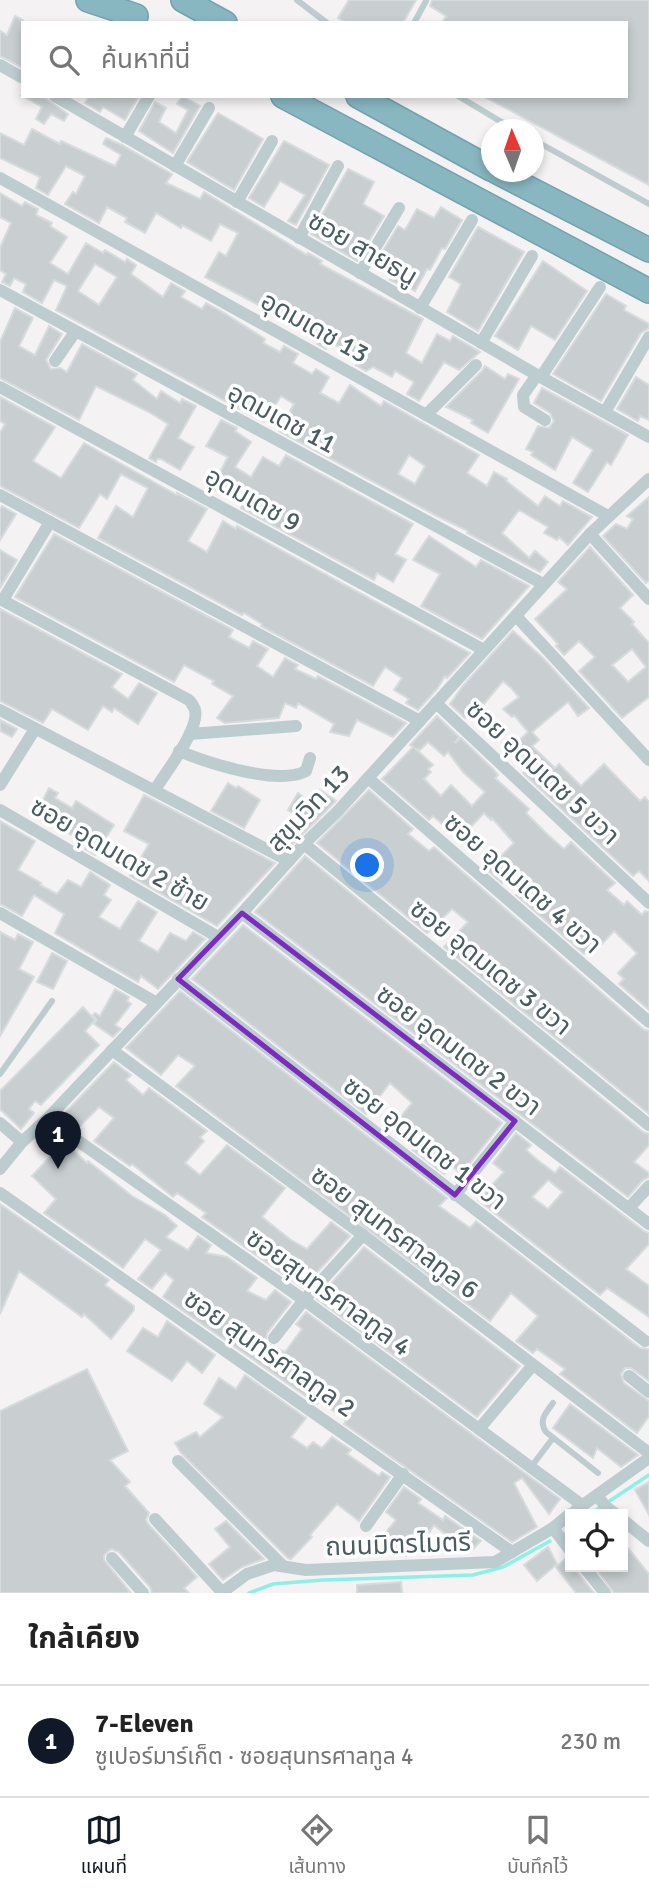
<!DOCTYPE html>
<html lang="th">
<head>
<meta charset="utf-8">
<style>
	body { margin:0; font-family:Signika,"Noto Sans Thai",sans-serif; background:#f2f2f2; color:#222 }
	.controls { position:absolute; right:21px; bottom:21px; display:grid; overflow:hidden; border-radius:0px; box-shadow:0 4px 10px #0003 }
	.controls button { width:63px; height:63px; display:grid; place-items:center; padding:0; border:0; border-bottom:2px solid #e0e0e0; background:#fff; color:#222; font:35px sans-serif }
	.compass { position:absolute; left:481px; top:119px; width:63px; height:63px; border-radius:50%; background:#fff; box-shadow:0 4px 10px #0003; rotate:358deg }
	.you { position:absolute; left:368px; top:866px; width:24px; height:24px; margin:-18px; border:5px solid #fff; border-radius:50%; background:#1a73e8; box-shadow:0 0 0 10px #1a73e833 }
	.badge { display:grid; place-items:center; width:46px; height:46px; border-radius:50%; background:#111827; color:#fff; font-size:23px; font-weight:700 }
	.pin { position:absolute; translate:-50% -58px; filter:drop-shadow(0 2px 4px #0008) }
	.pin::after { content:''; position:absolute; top:37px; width:24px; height:21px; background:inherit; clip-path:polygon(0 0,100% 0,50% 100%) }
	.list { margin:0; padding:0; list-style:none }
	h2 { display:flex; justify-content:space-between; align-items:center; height:91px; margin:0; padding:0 28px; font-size:30px }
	h2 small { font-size:23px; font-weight:400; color:#767676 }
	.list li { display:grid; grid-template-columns:46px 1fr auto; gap:21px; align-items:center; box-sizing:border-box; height:112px; padding:0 28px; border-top:2px solid #e0e0e0 }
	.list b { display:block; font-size:26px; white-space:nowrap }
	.list p { margin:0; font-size:23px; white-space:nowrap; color:#767676 }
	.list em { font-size:23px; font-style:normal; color:#767676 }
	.icon { flex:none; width:38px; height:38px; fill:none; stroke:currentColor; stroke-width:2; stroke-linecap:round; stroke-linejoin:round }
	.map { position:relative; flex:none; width:649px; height:1593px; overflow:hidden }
	.search { position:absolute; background:#fff; box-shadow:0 4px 10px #0003; left:21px; right:21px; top:21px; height:77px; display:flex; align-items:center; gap:18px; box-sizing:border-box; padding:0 24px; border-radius:0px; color:#767676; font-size:26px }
	.sheet { height:203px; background:#fff }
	nav { display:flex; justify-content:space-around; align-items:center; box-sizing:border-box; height:98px; border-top:2px solid #e0e0e0; background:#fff; font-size:19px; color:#767676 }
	nav a { display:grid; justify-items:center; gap:4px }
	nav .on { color:#111827 }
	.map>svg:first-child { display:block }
</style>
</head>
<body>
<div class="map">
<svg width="649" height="1593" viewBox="0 0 649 1593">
	<rect width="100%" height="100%" fill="#f4f2f3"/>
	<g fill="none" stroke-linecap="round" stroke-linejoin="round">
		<g stroke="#8cf0e5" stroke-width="3.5">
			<path d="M590,1514L649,1475"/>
			<path d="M567,1530L570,1528"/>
			<path d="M249,1593L273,1584L323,1580L473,1575L503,1567L550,1541"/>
		</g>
	</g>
	<g fill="#c9cfd1" stroke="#d6dbdd" stroke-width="2" fill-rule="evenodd">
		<path d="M349,0H416L403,23H347L338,18Z"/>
		<path d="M432,0H649V185L483,96H626V23H442L446,16L430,6Z"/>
		<path d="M15,16L23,20V68L0,56V31L7,35Z"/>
		<path d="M23,96H42L68,114L64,121L51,114L44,124L36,119L42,107Z"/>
		<path d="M85,96H139L125,120L103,107L100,112L85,103L88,98Z"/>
		<path d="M182,96L200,106L173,153L139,131L155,102L166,108L159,122L176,133L188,110L177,104Z"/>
		<path d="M218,113L263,139L234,190L187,162Z"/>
		<path d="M32,129L60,144L61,141L115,166L121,155L103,144L106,138L122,145L172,174L166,183L200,199L204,192L307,255L308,253L322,261L320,264L423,319L406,353L422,363L437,334L450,341L453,336L480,352L459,370L444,362L419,401L407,394L414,382L395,371L392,377L373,367L366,371L356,365L359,358L330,342L326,349L317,344L320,339L310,332L205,277L219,252L226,256L238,233L220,224L211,241L182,225L181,228L156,213L145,233L125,222L127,218L107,207L99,223L65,204L73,192L76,194L85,176L66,166L48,195L36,188L40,177L0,158V133L24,145Z"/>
		<path d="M284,141L329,165L296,225L288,221L305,195L280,181L264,207L249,198Z"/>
		<path d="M348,169L374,182L363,204L384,216L357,261L311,234Z"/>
		<path d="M0,193L22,206L25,202L38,209L36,215L52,223L50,226L67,237L50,263L68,274L86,243L103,253L105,250L125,262L127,259L136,265L131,274L163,297L171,283L185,291L181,297L202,309L206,303L221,311L265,339L263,343L280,352L284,346L298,354L293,363L312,374L316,369L329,377L320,393L339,403L350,385L381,406L384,401L479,455L467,473L487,486L494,472L507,479L506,481L538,506L545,496L560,506L563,501L592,517L568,545L559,537L557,540L544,533L548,527L519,510L502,533L529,558L535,551L548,562L540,572L467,533L468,531L435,515L279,431L294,404L281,396L264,422L56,310L67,286L54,280L42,303L23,292L26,284L14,278L10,286L2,282L6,274L0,270V248L11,223L0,217ZM95,264L117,277L99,305L78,291ZM409,455L425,466L415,484L398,474Z"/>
		<path d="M441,207L462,220L445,249L442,248L430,270L427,269L415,291L403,284L402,286L390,280L393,276L375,264L398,226L405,230L417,209L434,218Z"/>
		<path d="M478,227L524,252L478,331L447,312L461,284L449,277Z"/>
		<path d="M543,261L587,291L555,340L531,326L518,350L495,336Z"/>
		<path d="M606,294L626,306L624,310L649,324V328L641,333L601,401L553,374Z"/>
		<path d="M15,308L33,318L19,346L35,355L49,326L62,334L46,360L51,369L60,368L67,372L82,344L137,374L133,380L157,399L161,391L180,403L182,399L196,406L178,438L194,447L180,470L161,459H157L156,462L149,458L168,424L149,412L96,386L79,420L0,378V342Z"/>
		<path d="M485,366L505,379L508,374L519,379L488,433L471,423L473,420L446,407L482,371Z"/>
		<path d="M636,377L649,385V420L640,416L638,421L617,409Z"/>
		<path d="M542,388L628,435L611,465L607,462L588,492L573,483L593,450L572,437L555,470L531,455L533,452L526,449L538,426L549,428L554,421L550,413L534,403Z"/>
		<path d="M0,397L55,427L33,461L61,478L84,443L177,495V493L207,509L188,541L207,552L223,521L236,529L237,526L470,653L447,678L445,676L437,689L418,710L406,703L409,699L394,690L402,678L385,667L373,686L261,626L262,624L244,613L242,615L98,538L116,506L133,517L148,488L121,474L107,499L100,494L79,528L2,487L0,485V433L5,424L0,421Z"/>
		<path d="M221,420L237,428L235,431L251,442L235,467L251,477L263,457L279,466L286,455L413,524L395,554L406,560L393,582L377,573L374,580L241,508L243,504L212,488L228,457L206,446Z"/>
		<path d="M649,497V580L646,583L603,536L616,524L627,529L633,519L627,516Z"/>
		<path d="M2,506L16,514L0,540V509Z"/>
		<path d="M54,534L233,630L229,637L249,648L253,641L268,649L257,666L273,677L285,658L298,665L295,669L316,679L318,676L406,723L393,737L357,720L349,736L330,732L334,724L298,703L296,708L285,703L279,718L225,723L217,718L233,696L212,684L214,681L184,665L174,682L15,597Z"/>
		<path d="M429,536L476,567L481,560L529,586L482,639L421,606L440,574L413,560Z"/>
		<path d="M590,547L633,595L620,608L634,622L632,624L649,643V697L622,718L579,671L595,657L579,641L564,655L556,646L558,644L535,619L567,589L558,582ZM632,649L646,667L628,682L612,665Z"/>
		<path d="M0,550L17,560L0,588Z"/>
		<path d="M0,609L122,674L112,687L128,699L139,683L157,693L138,724L114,708L112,712L103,706L88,730L52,709L43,723L0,701Z"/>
		<path d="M513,631L543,658L589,708L578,716L568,702L532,732L539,740L532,746L555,768L559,764L581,786L604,764L640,801L645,797L649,802V881L639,871L633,876L523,773L526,770L508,751L528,732L514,715L512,717L503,709L519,697L511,688L503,681L478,711L475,708L465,718L450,704L462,687Z"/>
		<path d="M437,716L459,737L455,743L461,738L493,769L498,775L495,778L529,809L526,813L548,835L564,849L571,842L615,883L607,890L624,905L627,901L642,915L645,911L649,912V1010L619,984L624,979L618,973L637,953L614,931L602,944L598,940L584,954L516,895L520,892L506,878L502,883L487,870L514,843L492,818L491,820L484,813L464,834L452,822L447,828L433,816L429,820L382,779L413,747L410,745ZM428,742L444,756L448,752L463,772L485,792L472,806L451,785L441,796L424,779L431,772L428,769L433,765L416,749L420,750Z"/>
		<path d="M0,720L17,729L12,737L0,731Z"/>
		<path d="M228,783L236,788L238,786L260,800L244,828L211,811Z"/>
		<path d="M49,788L58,793L55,798L72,808L76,801L114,825L95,855L85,849L88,843L43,820L47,814L38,809Z"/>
		<path d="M320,790L336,801L287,850L275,844L299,817L288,810L298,793L308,801Z"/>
		<path d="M369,790L413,829L408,834L429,851L434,847L643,1029L649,1031V1114L444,947L468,922L452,909L427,933L317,843Z"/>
		<path d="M144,795L275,863L217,926L130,876L149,844L124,831Z"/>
		<path d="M0,821L35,841L18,870L41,883L40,885L57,894L68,880L81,887L90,872L110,885L104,895L111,900L99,917L120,929L138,901L157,912L139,941L158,952L170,933L186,941L193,932L205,939L158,989L141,976L138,982L55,933L64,914L34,895L22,916L0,904Z"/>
		<path d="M305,856L643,1132L649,1134V1145L634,1162L649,1173V1177L643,1180L628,1197L255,912Z"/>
		<path d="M243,925L502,1123L461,1174L452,1166L444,1174L413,1150L424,1138L397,1121L412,1103L390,1083L366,1114L192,979Z"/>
		<path d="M0,932L15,940L18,934L33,942L19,969L34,977L0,1036Z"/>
		<path d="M52,953L67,961L53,989L37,982Z"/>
		<path d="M115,989L129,997L127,1001L131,1004L115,1025L121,1029L113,1037L94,1024L97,1020L93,1015L95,1013L100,1016Z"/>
		<path d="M180,991L447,1198L439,1206L470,1228L476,1221L640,1348L649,1349V1381L631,1368H625L621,1374L624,1383L649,1401V1416L637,1433L563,1376L560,1374L565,1369L537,1349L533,1353L516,1341L538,1316L511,1293L490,1321L176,1086L195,1066L178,1055L161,1075L126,1048Z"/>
		<path d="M83,1007L95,1020L85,1031L99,1045L41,1105L35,1101L29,1109L34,1113L21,1129L0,1109V1091Z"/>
		<path d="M114,1062L131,1075L126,1080L143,1095L149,1088L207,1131L200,1137L204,1141L185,1163L200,1175L227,1145L285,1188L262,1217L291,1240L307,1249L331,1222L350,1236L303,1288L202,1217L206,1213L177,1193L173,1197L132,1164L130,1166L94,1141L114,1118L99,1107L77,1129L62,1116Z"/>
		<path d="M516,1133L531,1145L526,1150L540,1162L555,1173L560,1167L644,1231L649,1233V1244L626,1269L649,1286V1317L607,1288L600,1295L478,1200L504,1172L493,1163ZM548,1180L563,1192L548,1209L532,1197Z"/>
		<path d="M64,1142L87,1163L88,1161L132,1196L165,1215L177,1226L166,1237L188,1250L198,1236L211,1245L206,1253L227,1257L257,1278L247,1291L266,1300L275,1290L291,1302L267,1333L266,1341L269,1345L285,1352L302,1329L296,1324L306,1312L560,1499L549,1514L522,1478L514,1483L537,1527L512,1542L344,1424L346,1421L320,1400L317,1404L163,1297L174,1280L165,1273L152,1289L138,1279L161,1250L145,1239L123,1268L44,1213L56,1199L32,1176Z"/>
		<path d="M0,1204L109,1280L105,1285L134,1306V1310L111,1339L84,1314L82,1317L19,1271L0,1314Z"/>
		<path d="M364,1247L520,1366L477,1417L317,1299Z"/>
		<path d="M167,1321L215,1355L202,1373L187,1361L172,1381L127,1351L143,1328L158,1337Z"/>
		<path d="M87,1369L128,1451L110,1460L130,1482L125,1486L149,1513L146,1520L149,1525L197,1577L184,1588L189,1593H152L150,1587L119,1552L111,1549L104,1555V1560L131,1593H0V1411Z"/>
		<path d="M245,1375L306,1418L291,1437L307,1448L313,1442L322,1448L332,1437L351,1450L347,1454L379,1476L382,1472L390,1477L359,1521L337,1504L310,1535L312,1537L291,1559L288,1558L181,1453L175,1443L196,1432L200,1437L223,1417L204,1404L219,1378L236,1389Z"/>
		<path d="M570,1404L638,1455L621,1467L597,1448L593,1458L553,1428Z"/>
		<path d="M649,1482V1515L635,1490Z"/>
		<path d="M404,1487L421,1499L418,1503L443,1520L445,1516L481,1541L469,1553L434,1525L425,1539L421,1537L406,1556L381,1538L396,1520L386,1512Z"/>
		<path d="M226,1521L264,1559L242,1567L223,1580L209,1564L230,1547L215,1529Z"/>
		<path d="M623,1542L649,1574V1593H614L595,1567H623Z"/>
		<path d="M548,1547L557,1564L537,1581L524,1565Z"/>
		<path d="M566,1558L570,1559V1567H575L577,1572L594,1593H576L556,1567Z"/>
		<path d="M401,1582L402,1593H357V1585Z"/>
	</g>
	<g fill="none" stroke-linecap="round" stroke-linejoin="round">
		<defs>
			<g id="highway">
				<path d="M88,0L136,16"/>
				<path d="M183,0L225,23"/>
				<path d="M283,96L649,291"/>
				<path d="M358,96L491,169"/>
				<path d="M497,172L649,250"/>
			</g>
		</defs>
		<use href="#highway" stroke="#73a2ae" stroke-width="26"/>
		<g stroke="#bdcdcf" stroke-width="6">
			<path d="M297,0L327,23"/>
			<path d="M414,23L426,1"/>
			<path d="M458,96L515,130"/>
			<path d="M534,140L649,204"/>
			<path d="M0,1074L52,1001"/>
			<path d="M553,1403C546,1413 538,1420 546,1432L598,1473"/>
			<path d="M531,1467L553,1438"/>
		</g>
		<g stroke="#bdcdcf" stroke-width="12">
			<path d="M0,65L23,78"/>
			<path d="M55,96L537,375L649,437"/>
			<path d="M125,137L149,96"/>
			<path d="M175,166L209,108"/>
			<path d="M0,178L608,516"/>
			<path d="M237,202L272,141"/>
			<path d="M299,238L338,166"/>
			<path d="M360,273L399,208"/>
			<path d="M0,290L543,584"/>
			<path d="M420,308L472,220"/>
			<path d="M481,343L532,256"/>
			<path d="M55,361L75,332"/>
			<path d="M537,375L523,395L524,407L545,420"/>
			<path d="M541,377L600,287"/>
			<path d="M0,387L484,650"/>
			<path d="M605,412L649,337"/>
			<path d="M426,415L476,365"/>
			<path d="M0,495L420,721"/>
			<path d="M590,534L649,599"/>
			<path d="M0,599L189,700C190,700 195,709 195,710C200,729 165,773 155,790"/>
			<path d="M3,600L50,522"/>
			<path d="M516,616L649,760"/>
			<path d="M436,703L649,903"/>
			<path d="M0,710L289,861"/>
			<path d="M190,734L296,726"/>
			<path d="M179,751C208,763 278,786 306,771L310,758"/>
			<path d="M368,778L649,1022"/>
			<path d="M0,785L35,729"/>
			<path d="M0,810L218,937"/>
			<path d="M304,844L649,1125"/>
			<path d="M0,913L155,1002"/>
			<path d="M242,913L649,1224"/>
			<path d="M178,979L645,1341"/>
			<path d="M112,1050L363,1235L649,1453"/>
			<path d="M47,1119L304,1300L582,1505"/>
			<path d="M0,1123L22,1142"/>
			<path d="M0,1169L22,1142L47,1119L242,913L304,844L337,812L590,534L649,479"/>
			<path d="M0,1193L512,1552"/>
			<path d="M455,1195L515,1121"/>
			<path d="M629,1208L649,1186"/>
			<path d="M274,1338L304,1300L363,1235"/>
			<path d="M629,1376L649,1392"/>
			<path d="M479,1429L533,1365"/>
			<path d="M178,1461L283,1566"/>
			<path d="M597,1495L605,1506L616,1514"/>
			<path d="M576,1510L649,1458"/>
			<path d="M155,1519L222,1592"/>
			<path d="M623,1520L649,1541"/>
			<path d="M366,1526L403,1474"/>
			<path d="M553,1528L570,1550"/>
			<path d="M112,1558L143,1593"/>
			<path d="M584,1567L605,1593"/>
			<path d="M221,1593L247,1574L274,1565L306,1570L495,1562L553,1528L570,1514"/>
		</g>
		<use href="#highway" stroke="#88b7c2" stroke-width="23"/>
	</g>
	<path fill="none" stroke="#7b2cbf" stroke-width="5" stroke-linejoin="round" d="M242,913L515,1121L455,1195L178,979Z"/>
	<g text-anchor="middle" stroke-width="7" stroke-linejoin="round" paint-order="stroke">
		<g font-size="26" fill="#495d61" stroke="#fff">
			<text transform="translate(363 248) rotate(30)" y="9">ซอย สายธนู</text>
			<text transform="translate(315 327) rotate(29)" y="9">อุดมเดช 13</text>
			<text transform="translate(282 418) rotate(28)" y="9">อุดมเดช 11</text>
			<text transform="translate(253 499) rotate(29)" y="9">อุดมเดช 9</text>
			<text transform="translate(543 772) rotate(43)" y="9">ซอย อุดมเดช 5 ขวา</text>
			<text transform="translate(308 808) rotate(-47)" y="9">สุขุมวิท 13</text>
			<text transform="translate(120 854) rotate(30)" y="9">ซอย อุดมเดช 2 ซ้าย</text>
			<text transform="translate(523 883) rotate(41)" y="9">ซอย อุดมเดช 4 ขวา</text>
			<text transform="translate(491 967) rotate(39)" y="9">ซอย อุดมเดช 3 ขวา</text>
			<text transform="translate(459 1050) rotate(37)" y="9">ซอย อุดมเดช 2 ขวา</text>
			<text transform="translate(425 1143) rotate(38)" y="9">ซอย อุดมเดช 1 ขวา</text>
			<text transform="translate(395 1232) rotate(37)" y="9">ซอย สุนทรศาลทูล 6</text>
			<text transform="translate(329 1292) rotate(36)" y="9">ซอยสุนทรศาลทูล 4</text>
			<text transform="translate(270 1353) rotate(35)" y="9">ซอย สุนทรศาลทูล 2</text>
			<text transform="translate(398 1544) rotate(-2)" y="9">ถนนมิตรไมตรี</text>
		</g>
	</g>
</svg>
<div class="controls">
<button><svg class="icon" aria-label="locate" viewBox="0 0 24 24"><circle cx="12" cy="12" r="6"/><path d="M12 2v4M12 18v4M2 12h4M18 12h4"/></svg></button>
</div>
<svg class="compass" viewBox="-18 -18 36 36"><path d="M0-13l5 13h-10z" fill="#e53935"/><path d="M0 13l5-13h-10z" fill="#767676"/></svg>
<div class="you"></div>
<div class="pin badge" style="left:58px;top:1169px">1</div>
<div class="search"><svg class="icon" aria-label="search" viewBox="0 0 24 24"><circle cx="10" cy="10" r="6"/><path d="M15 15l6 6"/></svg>ค้นหาที่นี่</div>
</div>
<section class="sheet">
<h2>ใกล้เคียง<small></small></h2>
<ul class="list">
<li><span class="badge">1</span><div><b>7-Eleven</b><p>ซูเปอร์มาร์เก็ต · ซอยสุนทรศาลทูล 4</p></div><em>230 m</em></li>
</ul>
</section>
<nav>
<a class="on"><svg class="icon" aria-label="map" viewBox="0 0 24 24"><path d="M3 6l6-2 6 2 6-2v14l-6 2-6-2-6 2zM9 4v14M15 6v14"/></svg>แผนที่</a>
<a><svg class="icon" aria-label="directions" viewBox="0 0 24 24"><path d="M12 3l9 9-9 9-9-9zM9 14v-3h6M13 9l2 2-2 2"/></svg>เส้นทาง</a>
<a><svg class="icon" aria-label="saved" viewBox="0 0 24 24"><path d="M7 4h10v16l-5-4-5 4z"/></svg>บันทึกไว้</a>
</nav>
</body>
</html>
